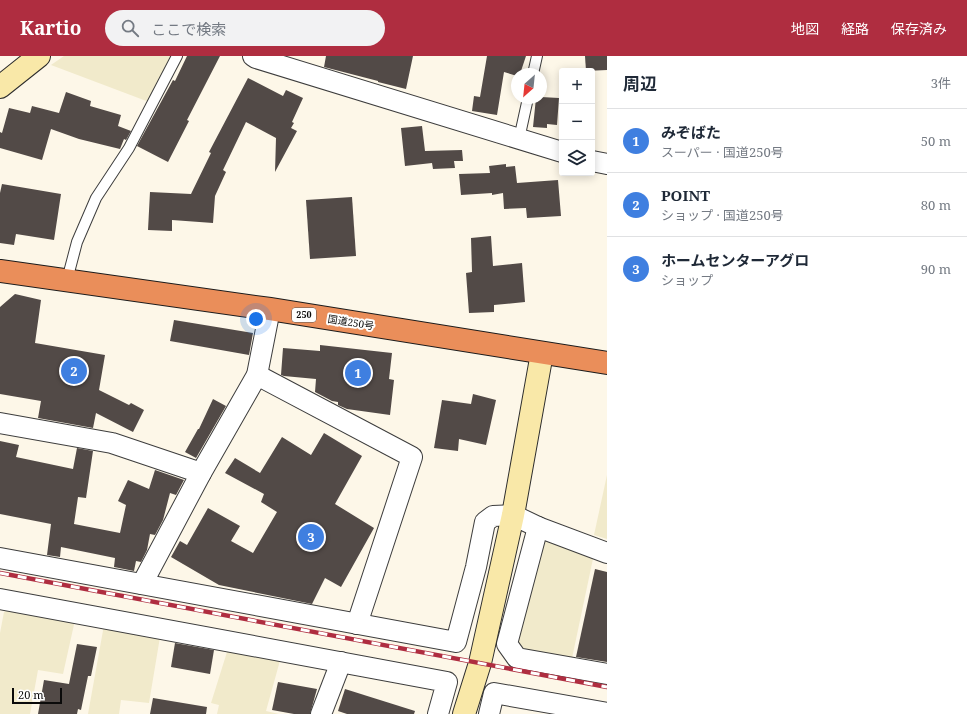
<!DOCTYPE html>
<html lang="ja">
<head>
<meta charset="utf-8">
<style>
	body { margin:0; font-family:"Noto Serif","Noto Sans JP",serif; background:#f2f2f3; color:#1f2937 }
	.controls { position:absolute; right:12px; top:12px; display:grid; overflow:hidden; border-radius:4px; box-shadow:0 2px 10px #0003 }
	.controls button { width:36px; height:36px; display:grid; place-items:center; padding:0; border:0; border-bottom:1px solid #e0e1e3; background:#fff; color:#1f2937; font:20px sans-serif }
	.compass { position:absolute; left:511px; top:12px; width:36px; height:36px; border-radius:50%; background:#fff; box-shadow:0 2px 10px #0003; rotate:207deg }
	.scale { position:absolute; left:12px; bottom:10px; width:50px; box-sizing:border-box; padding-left:4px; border:2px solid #0a0a0a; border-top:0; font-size:11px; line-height:14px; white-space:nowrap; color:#0a0a0a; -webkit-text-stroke:3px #fff; paint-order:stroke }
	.you { position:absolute; left:256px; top:263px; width:14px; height:14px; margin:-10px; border:3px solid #fff; border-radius:50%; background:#1a73e8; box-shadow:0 0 0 6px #1a73e833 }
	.badge { display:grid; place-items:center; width:26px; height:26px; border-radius:50%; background:#af2d40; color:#fff; font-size:13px; font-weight:700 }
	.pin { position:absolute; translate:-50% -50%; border:2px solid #fff; box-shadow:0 1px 4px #0006 }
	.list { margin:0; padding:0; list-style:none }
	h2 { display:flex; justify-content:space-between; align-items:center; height:52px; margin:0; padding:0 16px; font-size:17px }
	h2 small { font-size:13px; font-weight:400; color:#747a83 }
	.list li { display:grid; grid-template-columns:26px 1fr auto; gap:12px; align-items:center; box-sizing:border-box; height:64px; padding:0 16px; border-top:1px solid #e0e1e3 }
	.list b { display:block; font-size:15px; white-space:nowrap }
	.list p { margin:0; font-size:13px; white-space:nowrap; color:#747a83 }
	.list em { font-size:13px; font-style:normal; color:#747a83 }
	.icon { flex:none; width:22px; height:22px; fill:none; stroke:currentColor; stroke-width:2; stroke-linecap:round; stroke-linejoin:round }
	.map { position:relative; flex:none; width:607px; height:658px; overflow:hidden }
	header { display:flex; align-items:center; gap:24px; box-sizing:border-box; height:56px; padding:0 20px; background:#af2d40; color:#fff }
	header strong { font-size:19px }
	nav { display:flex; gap:22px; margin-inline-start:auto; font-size:14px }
	.search { width:280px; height:36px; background:#f2f2f3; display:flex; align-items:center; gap:10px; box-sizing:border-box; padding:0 14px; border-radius:22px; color:#747a83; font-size:15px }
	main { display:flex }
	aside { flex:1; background:#fff }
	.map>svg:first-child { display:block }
</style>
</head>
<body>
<header>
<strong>Kartio</strong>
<div class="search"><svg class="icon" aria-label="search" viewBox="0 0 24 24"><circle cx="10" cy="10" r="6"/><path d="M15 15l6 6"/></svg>ここで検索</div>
<nav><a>地図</a><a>経路</a><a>保存済み</a></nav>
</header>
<main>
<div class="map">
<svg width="607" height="658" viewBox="0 0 607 658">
	<rect width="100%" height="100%" fill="#fdf7e8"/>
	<g fill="#f1eacb">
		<path d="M64,0H172L149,46L51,9Z"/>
		<path d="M607,419V483L594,479Z"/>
		<path d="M548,479L594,498L571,607L518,596L513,589L540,484Z"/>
		<path d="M12,552L75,564L63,618L38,614L30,658H0V577L4,556Z"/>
		<path d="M104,569L160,581L149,647L121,644L119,658H88Z"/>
		<path d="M227,596L281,601L266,655L279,658H217L219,649L211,647Z"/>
	</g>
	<g fill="#524a47">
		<path d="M187,0H220L187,64L189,65L168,106L137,90L173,24L175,25Z"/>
		<path d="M326,0H413L406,33L378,26V25L324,11Z"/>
		<path d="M487,0H526L520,18H517V20L504,16L497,59L472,55L474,40L480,41Z"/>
		<path d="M585,0H607V14L586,15Z"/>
		<path d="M248,22L283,40L286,34L303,42L292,66L294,67L291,72L297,75L275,116L276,82L246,66L223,114L226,116L215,140L213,167L172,164V175L148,174L150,136L191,138L211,97L209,96Z"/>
		<path d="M66,36L91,45L90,50L121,59L118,70L131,75L126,84L124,83L120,93L79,83L51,73L42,104L0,92V76L2,77L9,52L30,57L32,50L59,57Z"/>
		<path d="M541,41L559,42L557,69L547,68V72L533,71L536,42H541Z"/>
		<path d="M422,70L425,95L462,94L463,105H454L455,112L433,113L432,107L405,110L401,72Z"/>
		<path d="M506,108V111L515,110L517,127L558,124L561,160L527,162L526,152L504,153L503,137L492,139V137L461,139L459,118L490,117L489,110Z"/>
		<path d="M2,128L61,138L54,184L16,178L14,189L0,187V137Z"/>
		<path d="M352,141L356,200L310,203L306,144Z"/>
		<path d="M491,180L493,210L522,207L525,246L494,249V256L469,257L466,217L472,216L471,182Z"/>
		<path d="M15,238L41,244L35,287L105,299L99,334L129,349L131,347L144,354L133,376L96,357L93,372L38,362L41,345L0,338V251Z"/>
		<path d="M174,264L253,277L249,299L170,285Z"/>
		<path d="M320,289L392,297L389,323L394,324L390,359L347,353L338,349V346L332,345L315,336L316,323L284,320L281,319L283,292L320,295Z"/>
		<path d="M473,338L496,344L486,389L459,383L458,395L434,392L442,344L471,348Z"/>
		<path d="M213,343L226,350L196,402L185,396L198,373H199Z"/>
		<path d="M324,377L362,400L335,448L374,472L341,531L325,522L312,548L219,529L171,501L180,485L187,489L208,452L240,470L231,485L253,497L277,456L261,446L264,438L225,417L235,402L260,417L282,381L311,399Z"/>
		<path d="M0,385L19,389L16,401L73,413L77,392L93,395L86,442L78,441L74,468L120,477L126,449L118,445L128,424L149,433L155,414L184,424L176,439L170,437L163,464L155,479L150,478L147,494L141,506L136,505L134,515L114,511L115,502L61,491L60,501L47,499L51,468L0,458Z"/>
		<path d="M595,513L607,516V606L576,601Z"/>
		<path d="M175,587L214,594L210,618L171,611Z"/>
		<path d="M77,588L97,591L91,620H88L81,654L78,653L77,658H38L44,624L69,628Z"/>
		<path d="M278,626L317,633L310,658H294L272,654Z"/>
		<path d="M345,633L415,655L414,658H347L338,655Z"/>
		<path d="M153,642L207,651L206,658H150Z"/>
	</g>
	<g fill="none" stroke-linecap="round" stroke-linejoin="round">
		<defs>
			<g id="lane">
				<path d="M533,18L537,0"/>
				<path d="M519,83L528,42"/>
				<path d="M67,224L77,186L96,142L129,92L177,0"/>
			</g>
			<g id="street">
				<path d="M253,0L256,2L562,96"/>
				<path d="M592,105L607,108"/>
				<path d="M257,319L412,401L357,568"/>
				<path d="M0,367L112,387L201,417"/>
				<path d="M538,471L507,588L517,602L607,618"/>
				<path d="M0,502L456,586L476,511L485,466L493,460L513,459L538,471L607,497"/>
				<path d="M142,528L201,417L257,319L270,253"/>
				<path d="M0,543L447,626L438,658"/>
				<path d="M321,658L341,606"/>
				<path d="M489,658L494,637L607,657"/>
			</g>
			<g id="secondary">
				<path d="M0,31L39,0"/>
				<path d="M464,658L480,607L513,459L542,297"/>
			</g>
			<path id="highway" d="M0,215L270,253L607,307"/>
		</defs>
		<use href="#lane" stroke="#3d3d3d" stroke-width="12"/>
		<use href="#street" stroke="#3d3d3d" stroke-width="22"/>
		<use href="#secondary" stroke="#2c2c2c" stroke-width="24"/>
		<use href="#highway" stroke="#1b1b1b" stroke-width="24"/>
		<use href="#lane" stroke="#fff" stroke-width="10"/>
		<use href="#street" stroke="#fff" stroke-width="20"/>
		<use href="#secondary" stroke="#f9e8a8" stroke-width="22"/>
		<use href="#highway" stroke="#ea8e5a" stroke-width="22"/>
		<defs>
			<path id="rail" d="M0,517L607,631"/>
		</defs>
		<use href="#rail" stroke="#af2d40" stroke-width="4.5"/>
		<use href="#rail" stroke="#fff" stroke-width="3" stroke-dasharray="9" stroke-linecap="butt"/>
	</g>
	<g text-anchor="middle" stroke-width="4" stroke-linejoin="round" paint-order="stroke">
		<rect fill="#fff" stroke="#545454" stroke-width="1" x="292" y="252" width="24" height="14" rx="3"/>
		<g font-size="9" font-weight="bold" fill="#0a0a0a">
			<text x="304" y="262">250</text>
		</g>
		<g font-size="10" fill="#0a0a0a" stroke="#fff">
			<text transform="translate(351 266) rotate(9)" y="4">国道250号</text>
		</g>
	</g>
</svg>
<div class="controls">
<button>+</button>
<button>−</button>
<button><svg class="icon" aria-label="layers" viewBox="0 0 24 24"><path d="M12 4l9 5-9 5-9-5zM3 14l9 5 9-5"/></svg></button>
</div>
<svg class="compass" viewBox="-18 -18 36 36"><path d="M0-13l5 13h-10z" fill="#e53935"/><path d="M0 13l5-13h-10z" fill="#747a83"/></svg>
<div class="scale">20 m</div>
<div class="you"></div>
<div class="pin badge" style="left:358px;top:317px;background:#3f7fe0">1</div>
<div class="pin badge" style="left:74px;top:315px;background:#3f7fe0">2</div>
<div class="pin badge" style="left:311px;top:481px;background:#3f7fe0">3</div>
</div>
<aside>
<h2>周辺<small>3件</small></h2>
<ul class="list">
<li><span class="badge" style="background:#3f7fe0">1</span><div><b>みぞばた</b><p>スーパー · 国道250号</p></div><em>50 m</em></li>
<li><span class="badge" style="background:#3f7fe0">2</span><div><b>POINT</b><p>ショップ · 国道250号</p></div><em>80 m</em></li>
<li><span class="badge" style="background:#3f7fe0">3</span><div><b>ホームセンターアグロ</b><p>ショップ</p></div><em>90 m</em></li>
</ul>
</aside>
</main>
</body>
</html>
